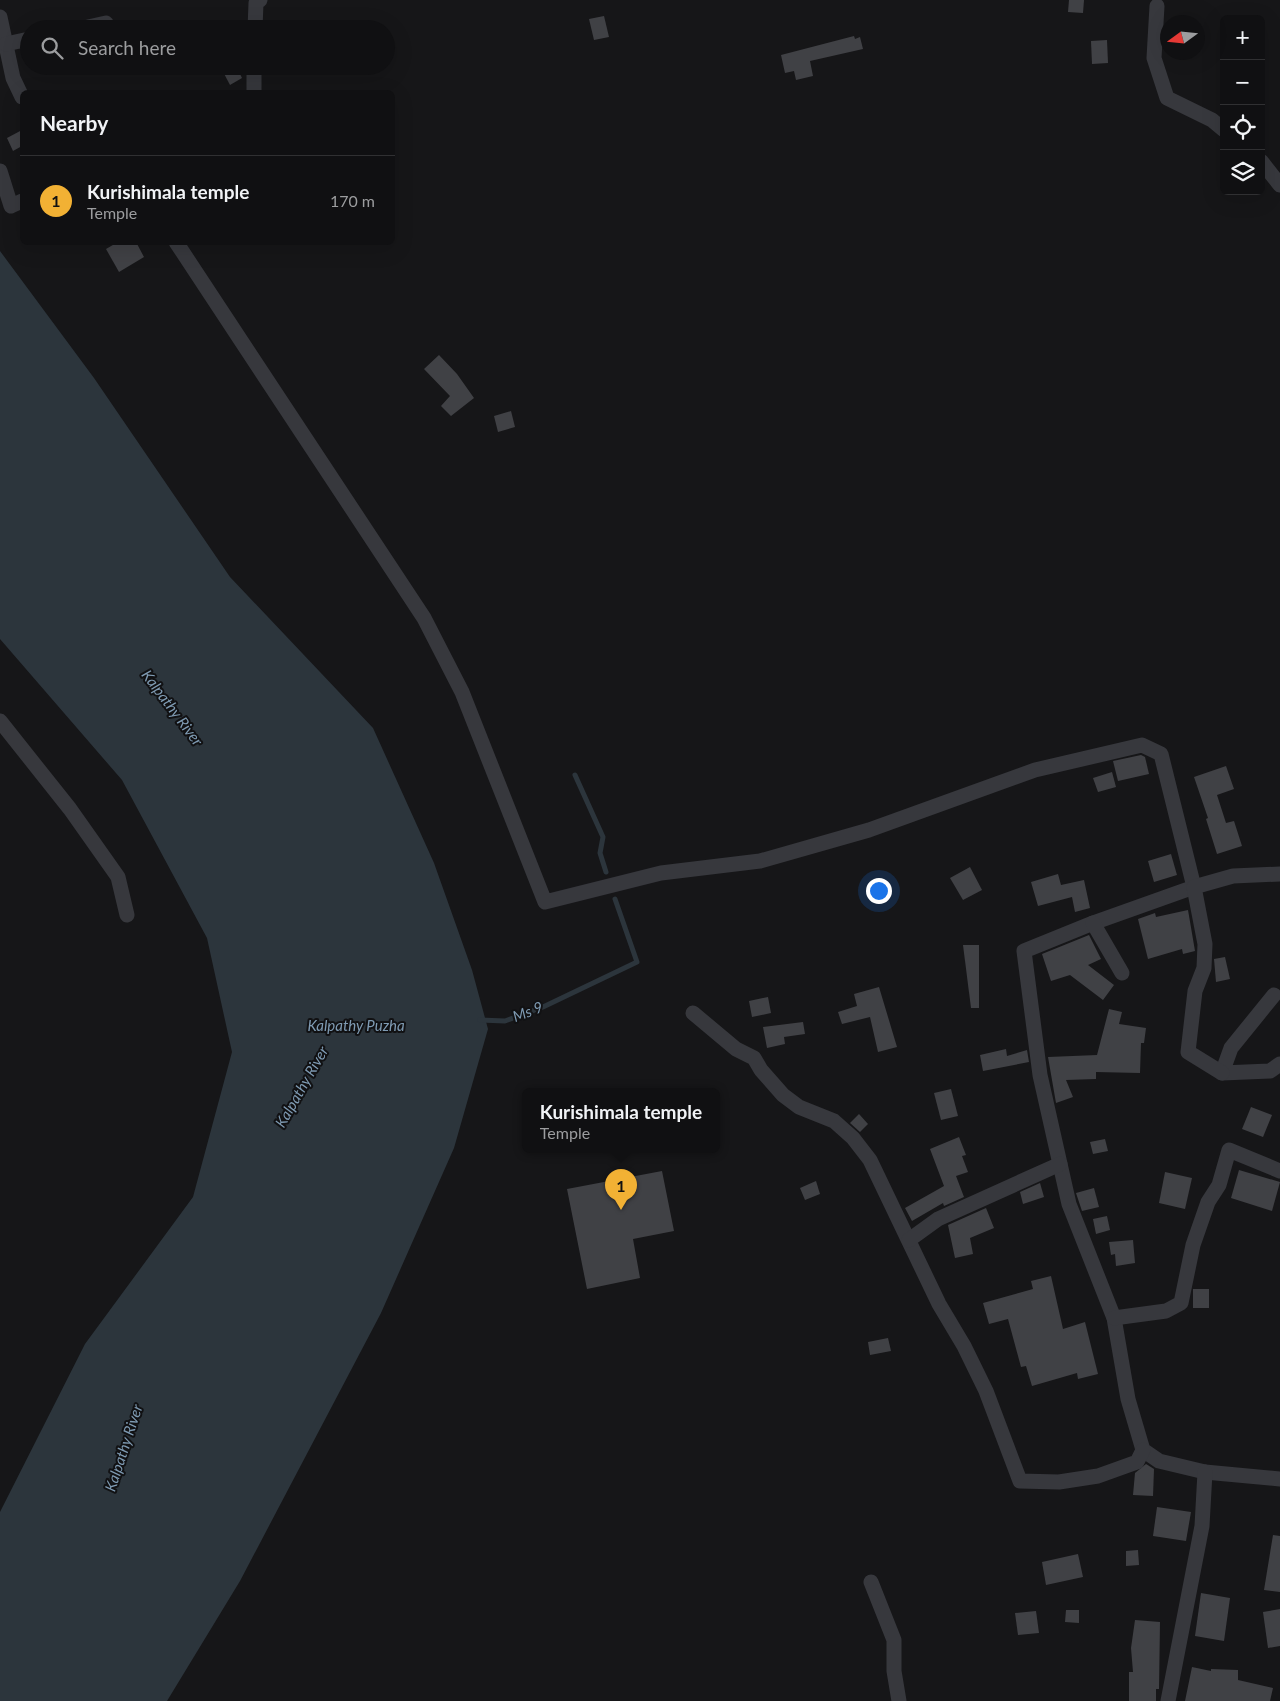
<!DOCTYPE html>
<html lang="en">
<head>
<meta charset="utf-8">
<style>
	body { margin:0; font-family:Lato,sans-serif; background:#1e1e20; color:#f1f3f6 }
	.controls { position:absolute; right:15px; top:15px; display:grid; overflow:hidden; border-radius:8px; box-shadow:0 5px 20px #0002 }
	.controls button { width:45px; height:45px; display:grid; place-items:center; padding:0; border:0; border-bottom:1px solid #303032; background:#101012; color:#f1f3f6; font:25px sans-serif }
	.compass { position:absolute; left:1160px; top:15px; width:45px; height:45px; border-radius:50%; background:#101012; box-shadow:0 5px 20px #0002; rotate:255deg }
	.you { position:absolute; left:878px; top:890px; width:18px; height:18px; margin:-12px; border:4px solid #fff; border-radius:50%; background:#1a73e8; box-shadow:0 0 0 8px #1a73e833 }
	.badge { display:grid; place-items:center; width:32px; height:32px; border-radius:50%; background:#f2b134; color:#111; font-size:16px; font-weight:700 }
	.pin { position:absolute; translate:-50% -41px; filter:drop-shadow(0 1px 2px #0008) }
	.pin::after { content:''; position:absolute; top:26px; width:18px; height:15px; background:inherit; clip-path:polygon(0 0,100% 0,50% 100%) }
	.popup { position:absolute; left:522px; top:1088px; width:198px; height:65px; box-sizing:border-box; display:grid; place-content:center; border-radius:8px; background:#101012; filter:drop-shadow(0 1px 4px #0005); font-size:16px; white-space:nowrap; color:#9c9d9f }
	.popup b { font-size:19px; color:#f1f3f6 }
	.popup::after { content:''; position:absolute; left:50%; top:100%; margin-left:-10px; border:10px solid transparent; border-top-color:#101012 }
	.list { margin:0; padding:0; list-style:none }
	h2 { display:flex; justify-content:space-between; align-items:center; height:65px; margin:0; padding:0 20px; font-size:21px }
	h2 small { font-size:16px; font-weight:400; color:#9c9d9f }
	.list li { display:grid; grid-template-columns:32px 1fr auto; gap:15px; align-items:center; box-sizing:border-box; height:90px; padding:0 20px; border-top:1px solid #303032 }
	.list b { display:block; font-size:19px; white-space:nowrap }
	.list p { margin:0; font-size:16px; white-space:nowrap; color:#9c9d9f }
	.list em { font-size:16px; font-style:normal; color:#9c9d9f }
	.icon { flex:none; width:28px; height:28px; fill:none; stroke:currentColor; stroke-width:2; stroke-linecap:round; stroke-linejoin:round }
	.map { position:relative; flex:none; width:1280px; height:1701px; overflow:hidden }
	.search { position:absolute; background:#101012; box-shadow:0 5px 20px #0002; left:20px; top:20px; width:375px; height:55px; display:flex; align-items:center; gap:12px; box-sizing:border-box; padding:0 18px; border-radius:28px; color:#9c9d9f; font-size:19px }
	.panel { position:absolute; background:#101012; box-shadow:0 5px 20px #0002; left:20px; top:90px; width:375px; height:155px; border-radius:8px }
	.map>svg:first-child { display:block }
</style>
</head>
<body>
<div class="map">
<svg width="1280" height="1701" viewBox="0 0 1280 1701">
	<rect width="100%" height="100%" fill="#161618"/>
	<path fill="#2c353c" d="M0,251L94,378L230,577L373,728L434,863L472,970L488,1029L454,1148L381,1313L240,1581L167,1701H0V1512L85,1344L193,1197L232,1052L207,938L122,780L0,639Z"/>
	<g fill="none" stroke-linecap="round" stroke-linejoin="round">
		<g stroke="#2c353c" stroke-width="5">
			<path d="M575,775L603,837L600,853L606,872"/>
			<path d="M480,1020L505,1021L543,1007L637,962L615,899"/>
		</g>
	</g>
	<g fill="#404145">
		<path d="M1069,0H1084L1083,13L1068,12Z"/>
		<path d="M604,16L609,37L594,40L589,19Z"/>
		<path d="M854,36L855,39L860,37L863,49L810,61L813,76L796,80L794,71L785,73L781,55Z"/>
		<path d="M1107,40L1108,63L1092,64L1091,41Z"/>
		<path d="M220,66H236L242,78L230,85Z"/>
		<path d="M22,130V146L13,151L7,138Z"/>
		<path d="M118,242H136L144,257L119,272L106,249Z"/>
		<path d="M439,355L457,374L474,398L451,416L441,406L450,396L424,369Z"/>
		<path d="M511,411L515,427L498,432L494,416Z"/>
		<path d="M1141,755L1145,757L1149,774L1118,781L1113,761Z"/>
		<path d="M1226,766L1234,789L1217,795L1226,823L1234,821L1242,846L1217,854L1206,819L1208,818L1194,777Z"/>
		<path d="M1112,772L1116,787L1098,792L1093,778Z"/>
		<path d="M1171,854L1177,875L1154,882L1148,861Z"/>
		<path d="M970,867L982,890L963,900L950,878Z"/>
		<path d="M1058,874L1061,885L1084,880L1090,908L1075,912L1072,897L1038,906L1031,882Z"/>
		<path d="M1188,910L1195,951L1183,954L1182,949L1148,959L1138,919L1155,913L1156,917Z"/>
		<path d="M1089,935L1101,959L1088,965L1114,985L1103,1000L1070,975L1051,981L1042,954Z"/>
		<path d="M963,945H979V1008H971Z"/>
		<path d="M1225,957L1230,979L1216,982L1214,959Z"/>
		<path d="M879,987L897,1047L878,1052L870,1017L842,1024L838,1012L857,1006L854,994Z"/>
		<path d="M768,997L771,1013L752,1017L749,1001Z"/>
		<path d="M1109,1009L1122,1012L1119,1024L1146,1028L1144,1043H1141L1140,1073L1096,1072V1079L1066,1080L1073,1097L1056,1103L1048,1057L1097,1055Z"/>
		<path d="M803,1022L805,1034L784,1037L785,1044L767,1048L763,1027Z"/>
		<path d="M1006,1049L1007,1056L1027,1050L1029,1062L983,1071L980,1055Z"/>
		<path d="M951,1089L958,1116L941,1120L934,1093Z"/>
		<path d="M1251,1107L1272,1115L1263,1137L1242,1129Z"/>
		<path d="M859,1114L868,1124L860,1132L850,1123Z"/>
		<path d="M959,1137L966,1155L962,1156L968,1172L956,1176L964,1197L944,1206L943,1203L912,1221L905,1208L944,1186L930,1149Z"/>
		<path d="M1105,1139L1108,1151L1093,1154L1090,1142Z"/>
		<path d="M1239,1170L1280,1182L1272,1211L1231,1198Z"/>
		<path d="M662,1171L674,1231L633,1239L640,1278L587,1289L567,1189Z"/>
		<path d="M1165,1172L1192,1178L1185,1209L1159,1203Z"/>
		<path d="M816,1181L820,1194L805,1200L800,1188Z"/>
		<path d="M1040,1183L1044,1197L1023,1204L1020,1192Z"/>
		<path d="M1094,1188L1099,1207L1082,1211L1076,1193Z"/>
		<path d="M986,1208L994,1228L970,1238L973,1254L955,1258L948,1225Z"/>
		<path d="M1107,1216L1110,1230L1096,1234L1093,1219Z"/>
		<path d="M1133,1240L1135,1263L1116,1266L1115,1254L1111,1255L1109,1242Z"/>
		<path d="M1051,1276L1063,1329L1085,1322L1098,1374L1078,1379L1077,1373L1032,1386L1026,1366L1021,1367L1008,1319L989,1324L983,1303L1033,1289L1031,1281Z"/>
		<rect x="1193" y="1289" width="16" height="19"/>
		<path d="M888,1338L891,1351L870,1355L868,1342Z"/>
		<path d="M1146,1464L1154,1469L1153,1496L1133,1495L1135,1473Z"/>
		<path d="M1157,1507L1191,1512L1186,1541L1153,1536Z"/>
		<path d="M1273,1535L1280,1536V1592L1264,1590Z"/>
		<path d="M1138,1550L1139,1565L1126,1566V1551Z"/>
		<path d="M1078,1554L1083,1577L1046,1585L1042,1562Z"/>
		<path d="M1201,1593L1230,1598L1224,1641L1195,1636Z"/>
		<path d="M1280,1609V1646L1268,1648L1263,1612Z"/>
		<path d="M1066,1610H1079V1623L1065,1622Z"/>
		<path d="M1036,1611L1039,1633L1018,1635L1015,1613Z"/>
		<path d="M1135,1620L1160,1622L1159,1689H1156V1701H1129V1672H1133L1131,1648Z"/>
		<path d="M1192,1667L1211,1671V1669L1238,1670V1680L1273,1688L1270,1701H1185Z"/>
	</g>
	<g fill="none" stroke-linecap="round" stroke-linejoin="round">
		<g stroke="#37383d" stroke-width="15">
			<path d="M1157,6L1154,58L1167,98L1212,120L1224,130"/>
			<path d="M0,17L13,78L22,97"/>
			<path d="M79,29L106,23"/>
			<path d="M255,29L256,3L260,0"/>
			<path d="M6,44L29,39"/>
			<path d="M254,92V66"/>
			<path d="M1261,161L1280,185"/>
			<path d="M0,171L11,206L22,201"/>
			<path d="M176,242L424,618L462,692L545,902L661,873L760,861L869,830L1035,770L1142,745L1161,754L1194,887L1093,923L1024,951L1040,1075L1069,1204L1114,1318L1128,1399L1143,1450L1159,1461L1205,1472L1280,1479"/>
			<path d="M0,721L70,809L118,877L127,915"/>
			<path d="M1093,923L1122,973"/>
			<path d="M1274,995L1231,1048L1222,1073L1270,1071L1280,1064"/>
			<path d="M693,1013L736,1049L754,1058L761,1070L783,1095L799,1107L834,1121L853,1138L870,1160L939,1304L964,1346L986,1391L1020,1481L1059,1482L1098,1476L1137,1462L1143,1450"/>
			<path d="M1222,1073L1188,1052L1195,991L1204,968L1205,944L1194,887L1233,876L1280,874"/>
			<path d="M909,1240L938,1219L1060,1164"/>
			<path d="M1114,1318L1166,1311L1181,1303L1193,1245L1208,1202L1219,1185L1229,1150L1280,1171"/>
			<path d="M871,1582L894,1640V1671L899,1701"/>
			<path d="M1168,1701L1202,1526L1205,1472"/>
		</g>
	</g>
	<g text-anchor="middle" stroke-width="4" stroke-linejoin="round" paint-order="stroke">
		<g font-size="15" font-style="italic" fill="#7f9bb3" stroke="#111113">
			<text transform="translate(172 708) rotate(53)" y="5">Kalpathy River</text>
			<text transform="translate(528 1012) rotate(-21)" y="5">Ms 9</text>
			<text x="356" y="1031">Kalpathy Puzha</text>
			<text transform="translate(302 1087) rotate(-60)" y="5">Kalpathy River</text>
			<text transform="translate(124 1448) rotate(-72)" y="5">Kalpathy River</text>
		</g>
	</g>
</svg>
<div class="controls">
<button>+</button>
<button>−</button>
<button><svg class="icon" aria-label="locate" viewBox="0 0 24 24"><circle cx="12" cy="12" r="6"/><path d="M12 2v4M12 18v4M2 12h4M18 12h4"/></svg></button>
<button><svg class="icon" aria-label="layers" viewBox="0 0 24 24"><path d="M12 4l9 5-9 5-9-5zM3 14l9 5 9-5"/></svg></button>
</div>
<svg class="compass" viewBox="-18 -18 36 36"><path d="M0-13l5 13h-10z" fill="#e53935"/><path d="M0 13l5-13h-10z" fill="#9c9d9f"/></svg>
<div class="you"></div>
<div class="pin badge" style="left:621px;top:1210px">1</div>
<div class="popup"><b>Kurishimala temple</b>Temple</div>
<div class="search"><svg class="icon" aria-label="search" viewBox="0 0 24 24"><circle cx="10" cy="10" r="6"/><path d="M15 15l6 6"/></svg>Search here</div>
<section class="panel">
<h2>Nearby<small></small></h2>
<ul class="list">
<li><span class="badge">1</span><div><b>Kurishimala temple</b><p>Temple</p></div><em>170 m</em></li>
</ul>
</section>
</div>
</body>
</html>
